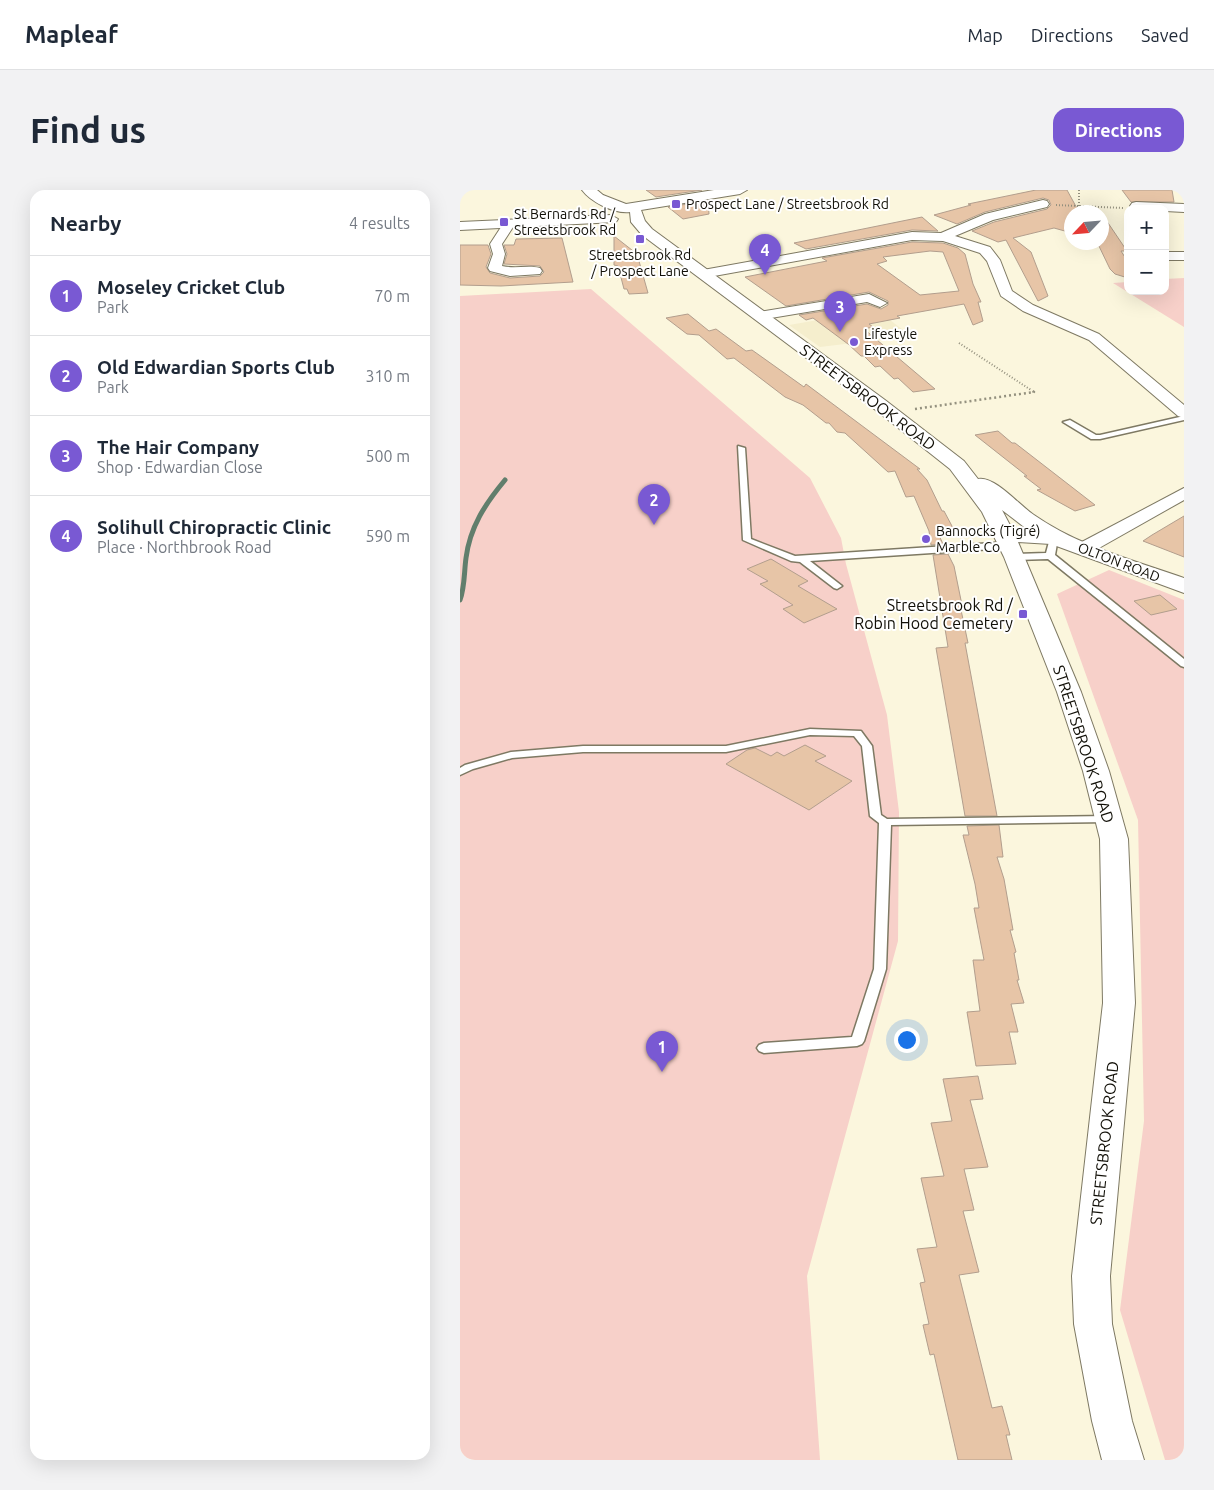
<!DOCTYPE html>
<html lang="en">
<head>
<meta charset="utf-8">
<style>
	body { margin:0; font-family:Ubuntu,sans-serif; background:#f2f2f3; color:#1f2937 }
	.controls { position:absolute; right:15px; top:15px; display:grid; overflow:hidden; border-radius:10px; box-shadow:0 5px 20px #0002 }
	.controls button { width:45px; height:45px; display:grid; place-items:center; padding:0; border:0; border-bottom:1px solid #e0e1e3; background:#fff; color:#1f2937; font:25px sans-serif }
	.compass { position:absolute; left:604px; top:15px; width:45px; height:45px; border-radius:50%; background:#fff; box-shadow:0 5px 20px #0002; rotate:244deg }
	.you { position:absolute; left:446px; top:849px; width:18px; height:18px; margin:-12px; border:4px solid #fff; border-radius:50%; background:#1a73e8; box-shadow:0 0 0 8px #1a73e833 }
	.badge { display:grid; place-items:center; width:32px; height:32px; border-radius:50%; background:#7959d3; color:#fff; font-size:16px; font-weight:700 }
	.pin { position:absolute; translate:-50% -41px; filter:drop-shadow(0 1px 2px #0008) }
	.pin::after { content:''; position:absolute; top:26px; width:18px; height:15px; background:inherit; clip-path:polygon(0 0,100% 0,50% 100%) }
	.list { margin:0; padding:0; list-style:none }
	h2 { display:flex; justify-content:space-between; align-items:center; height:65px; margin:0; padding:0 20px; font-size:21px }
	h2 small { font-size:16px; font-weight:400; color:#747a83 }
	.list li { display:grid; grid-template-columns:32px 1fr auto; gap:15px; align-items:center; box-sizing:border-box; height:80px; padding:0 20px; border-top:1px solid #e0e1e3 }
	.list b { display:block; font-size:19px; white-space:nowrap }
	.list p { margin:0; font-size:16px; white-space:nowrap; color:#747a83 }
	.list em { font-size:16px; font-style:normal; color:#747a83 }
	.map { position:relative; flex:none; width:724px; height:1270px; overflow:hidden; border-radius:15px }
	header { display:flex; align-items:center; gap:30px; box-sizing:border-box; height:70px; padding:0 25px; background:#fff; border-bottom:1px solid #e0e1e3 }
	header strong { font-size:24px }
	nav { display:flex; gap:28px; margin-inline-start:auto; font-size:18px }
	.intro { display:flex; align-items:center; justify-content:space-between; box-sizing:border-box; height:120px; padding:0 30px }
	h1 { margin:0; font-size:35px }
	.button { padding:12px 22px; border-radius:15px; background:#7959d3; color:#fff; font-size:18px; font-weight:700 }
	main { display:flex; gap:30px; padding:0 30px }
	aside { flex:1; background:#fff; border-radius:15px; box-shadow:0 5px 20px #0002 }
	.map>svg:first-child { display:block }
</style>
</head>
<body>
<header>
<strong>Mapleaf</strong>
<nav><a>Map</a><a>Directions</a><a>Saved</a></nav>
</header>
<div class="intro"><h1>Find us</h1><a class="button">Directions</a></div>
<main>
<aside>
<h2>Nearby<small>4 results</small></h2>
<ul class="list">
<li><span class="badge">1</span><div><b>Moseley Cricket Club</b><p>Park</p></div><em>70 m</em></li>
<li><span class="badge">2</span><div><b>Old Edwardian Sports Club</b><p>Park</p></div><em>310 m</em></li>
<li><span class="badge">3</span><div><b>The Hair Company</b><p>Shop · Edwardian Close</p></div><em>500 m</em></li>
<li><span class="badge">4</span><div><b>Solihull Chiropractic Clinic</b><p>Place · Northbrook Road</p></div><em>590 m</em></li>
</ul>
</aside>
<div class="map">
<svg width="724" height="1270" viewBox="0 0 724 1270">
	<rect width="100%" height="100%" fill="#fbf6dd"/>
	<path fill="#f5eecd" d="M422,124L451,146L360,157L329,135L387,125Z"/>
	<g fill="#f7d0c9">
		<path d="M724,88V137L653,93L668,92V101H705V89Z"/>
		<path d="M131,99L350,288L381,348L386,374L427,525L439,622L438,751L347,1086L360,1270H0V106Z"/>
		<path d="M649,380L724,410V1270H705L660,1120L684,931L678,630L597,404Z"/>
	</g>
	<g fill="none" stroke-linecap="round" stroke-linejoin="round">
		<path stroke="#617e6c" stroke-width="5" d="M0,410C5,396 4,382 6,368C10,337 25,314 45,290"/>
	</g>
	<g fill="#e7c5a7" stroke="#b29e8d" fill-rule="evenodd">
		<path d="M186,0H242L196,7Z"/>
		<path d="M576,0H607L619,22H612V43L594,38L553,48L571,62L588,106L578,111L546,50L538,52L512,41L534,32L587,19L591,15L589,10L583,8L525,22L497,34L474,25L511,15L508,14Z"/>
		<path d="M662,0H712L714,12H671Z"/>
		<path d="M248,11L249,24L223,29L208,17Z"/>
		<path d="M642,24L667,61H661L668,72V88L655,84L650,79L637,52H642Z"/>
		<path d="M462,27L478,41L452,40L346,59L334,53Z"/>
		<path d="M154,46L177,64L188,103L169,104L167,99H164L158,76L154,75Z"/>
		<path d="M102,48L113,92L41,96L0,95V55H28L31,64L26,77L30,83L50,88L80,86L84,82L80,76L44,74L47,64L44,55H54L56,49Z"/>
		<path d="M452,52L483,53L498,58L505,64L513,94L521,112H518L523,131L513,135L504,114L437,126L440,128L409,134L413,137L404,139L475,199L453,202L438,188L434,189L420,176L415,177L404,166H401L388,154L353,128L346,130L339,125L407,114L421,119L428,115V111L409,102L326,116L285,87L367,71L362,68ZM470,61L483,62L499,101L460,105L417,74L427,71L423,67Z"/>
		<path d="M228,124L249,141L256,139L286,161L292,160L344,197L346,194L460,279H457L467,290L482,321H484L493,338L477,341L483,354L471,355L469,341L454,306L446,307L435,281L428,282L385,243L377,242L369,233H366L343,215L325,207L274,168L267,169L239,145L227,144L206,128Z"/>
		<path d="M538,241L552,253H555L635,315L615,321L577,300L581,299L564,286H567L515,245Z"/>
		<path d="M724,326V367L683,351L692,345Z"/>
		<path d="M488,364L494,376L503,420H501L508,453H505L537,626H505L476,458L488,457L473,365Z"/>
		<path d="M311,369L348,391L338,396L377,419L344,433L323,419L333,415L300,394L308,391L287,379Z"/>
		<path d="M700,405L717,419L691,425L674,411Z"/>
		<path d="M345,555L366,566L355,571L392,591L349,620L266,574L287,560L295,558L311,566L317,562L324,566Z"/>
		<path d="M539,635L543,667H537L544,689L553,740H550L556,762L554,763L559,790H557L564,813L551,814L558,842H549L556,874L516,876L507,822L520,821L513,770H524L514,718H519L515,694L503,645H509L507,636Z"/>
		<path d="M518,886L523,909L510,910L528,977L504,979L514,1020L503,1021L519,1082L499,1085L532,1218L542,1216L550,1245H546L552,1270H498L474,1164L470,1165L463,1135L469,1134L460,1093L465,1092L457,1059L477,1057L461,988L484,986L471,933L492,931L483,889Z"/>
	</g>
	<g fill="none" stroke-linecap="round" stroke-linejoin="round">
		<defs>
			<g id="lane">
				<path d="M724,226V230L640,249H631L603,232L610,230L636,245H640Z"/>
				<path d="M278,256L285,258L291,349L335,366L548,352L552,355L548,358L350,371L382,396L377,399L374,398L340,372L331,371L283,350Z"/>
				<path d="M594,345L598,348L595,365L724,469V477L721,476L588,369L555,370L551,367L555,364L586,363L590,348Z"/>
				<path d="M350,539L401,541L412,556L421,625L427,629L649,626L655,629L649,632L431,635L426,779L404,851L402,854L397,856L304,863L299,861L297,858L299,855L304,853L392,847L414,779L419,633L410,626L402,556L394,546L350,545L266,562H123L52,568L13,579L0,585V578L5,575L51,562L123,556H266Z"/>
			</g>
			<g id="street">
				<path d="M583,10L587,11L589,14L587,17L533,30L495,46L530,57L540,70L552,101L573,115L639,144L724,215V228L718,226L629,150L563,121L541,106L527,71L520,63L483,51L452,50L243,88L236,84L243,80L452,42L481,43L525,24Z"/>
				<path d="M676,12L724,14V22L705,21V19H672L670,16L672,13Z"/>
				<path d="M49,30L55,34L42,54L45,64L42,76C55,79 67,75 80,78L82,81L80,84L50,86L30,81L28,78L33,64L30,54L45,31Z"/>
				<rect x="705" y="62" width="19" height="8"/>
				<path d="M409,104L427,113L420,117L407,112L299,130L292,126L299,122Z"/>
				<path d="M724,298V310L632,362H618L616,358L618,354Z"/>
			</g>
			<g id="secondary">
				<path d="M122,0H137L143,5L166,14L254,0H287L280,4L181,20L185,31L192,39L425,210L504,271L518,289C534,285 560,316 574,325C618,356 673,370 724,388V403L591,354L558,352L621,502L649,581L668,649L675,813L650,1086L652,1134L672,1231L684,1270H642L632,1231L614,1134L612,1086L643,813L640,649L623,581L597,502L544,367L522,322L490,279L413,218L182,45L171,32L170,22C154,24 131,12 122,0ZM542,320L568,340L552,339Z"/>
				<path d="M151,25L158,29L156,32L0,40V32Z"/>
			</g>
		</defs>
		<use href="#lane" stroke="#7e7963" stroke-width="3"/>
		<use href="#street" stroke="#7e7963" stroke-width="2"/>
		<use href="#secondary" stroke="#7e7963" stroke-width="2"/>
		<g stroke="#94917f" stroke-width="2" stroke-dasharray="1 2" stroke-linecap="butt">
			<path d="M619,0V16"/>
			<path d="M596,15L663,18"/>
			<path d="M499,153L571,200"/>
		</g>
		<path stroke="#94917f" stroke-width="2.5" stroke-dasharray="2 3" stroke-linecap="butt" d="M455,219L574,202L570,199"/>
		<use href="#lane" fill="#fff" fill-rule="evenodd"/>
		<use href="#street" fill="#fff" fill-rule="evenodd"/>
		<use href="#secondary" fill="#fff" fill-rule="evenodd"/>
	</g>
	<g fill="#7959d3" stroke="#fff" stroke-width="2">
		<rect x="211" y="9" width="10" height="10" rx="2.5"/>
		<rect x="39" y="27" width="10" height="10" rx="2.5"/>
		<rect x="175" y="44" width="10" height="10" rx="2.5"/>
		<circle cx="394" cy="152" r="5"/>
		<circle cx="466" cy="349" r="5"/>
		<rect x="558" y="419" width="10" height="10" rx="2.5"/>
	</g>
	<g text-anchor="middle" stroke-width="4" stroke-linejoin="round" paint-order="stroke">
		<g font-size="14" fill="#110f07" stroke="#fff" text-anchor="start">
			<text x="226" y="19">Prospect Lane / Streetsbrook Rd</text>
			<text x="54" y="29">St Bernards Rd /<tspan x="54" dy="16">Streetsbrook Rd</tspan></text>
			<text x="180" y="70" text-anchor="middle">Streetsbrook Rd<tspan x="180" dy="16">/ Prospect Lane</tspan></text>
			<text x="404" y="149">Lifestyle<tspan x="404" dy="16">Express</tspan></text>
			<text x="476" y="346">Bannocks (Tigré)<tspan x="476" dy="16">Marble Co</tspan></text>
		</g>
		<g font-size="14" fill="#110f07" stroke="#fff">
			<text transform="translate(659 372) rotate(21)" y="5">OLTON ROAD</text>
		</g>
		<g font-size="16" fill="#110f07" stroke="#fff">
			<text transform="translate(408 207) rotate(37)" y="6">STREETSBROOK ROAD</text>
			<text transform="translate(624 554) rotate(72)" y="6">STREETSBROOK ROAD</text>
			<text transform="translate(644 953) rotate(-84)" y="6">STREETSBROOK ROAD</text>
		</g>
		<g font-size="16" fill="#110f07" stroke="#fff" text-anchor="end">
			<text x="553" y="421">Streetsbrook Rd /<tspan x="553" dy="18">Robin Hood Cemetery</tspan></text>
		</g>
	</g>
</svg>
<div class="controls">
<button>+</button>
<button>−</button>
</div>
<svg class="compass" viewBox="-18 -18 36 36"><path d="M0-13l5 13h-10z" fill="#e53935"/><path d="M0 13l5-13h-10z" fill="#747a83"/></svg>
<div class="you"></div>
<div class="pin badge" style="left:202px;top:882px">1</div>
<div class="pin badge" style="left:194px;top:335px">2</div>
<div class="pin badge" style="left:380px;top:142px">3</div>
<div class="pin badge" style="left:305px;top:85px">4</div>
</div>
</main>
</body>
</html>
